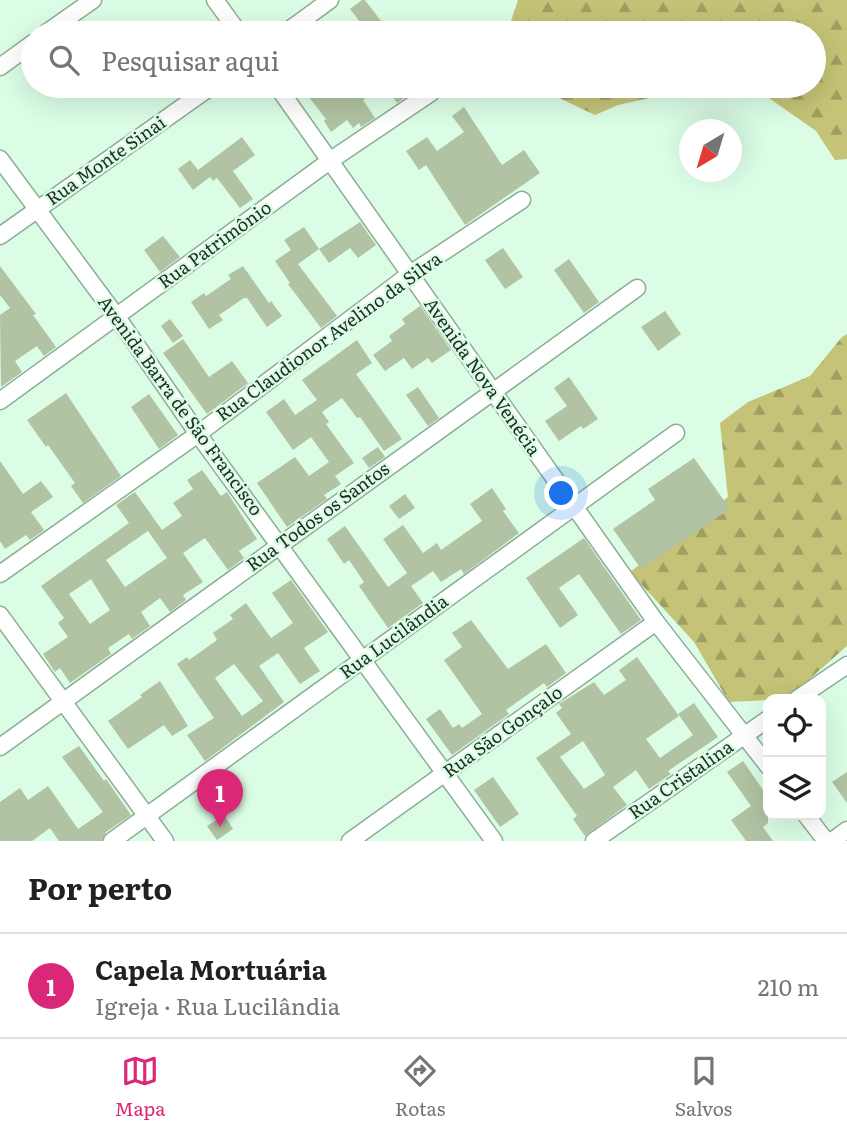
<!DOCTYPE html>
<html lang="pt">
<head>
<meta charset="utf-8">
<style>
	body { margin:0; font-family:Literata,serif; background:#f6f6f6; color:#202124 }
	.controls { position:absolute; right:21px; bottom:21px; display:grid; overflow:hidden; border-radius:14px; box-shadow:0 7px 28px #0002 }
	.controls button { width:63px; height:63px; display:grid; place-items:center; padding:0; border:0; border-bottom:2px solid #e0e0e0; background:#fff; color:#202124; font:35px sans-serif }
	.compass { position:absolute; left:679px; top:119px; width:63px; height:63px; border-radius:50%; background:#fff; box-shadow:0 7px 28px #0002; rotate:218deg }
	.you { position:absolute; left:562px; top:494px; width:24px; height:24px; margin:-18px; border:5px solid #fff; border-radius:50%; background:#1a73e8; box-shadow:0 0 0 10px #1a73e833 }
	.badge { display:grid; place-items:center; width:46px; height:46px; border-radius:50%; background:#db2777; color:#fff; font-size:23px; font-weight:700 }
	.pin { position:absolute; translate:-50% -58px; filter:drop-shadow(0 2px 4px #0008) }
	.pin::after { content:''; position:absolute; top:37px; width:24px; height:21px; background:inherit; clip-path:polygon(0 0,100% 0,50% 100%) }
	.list { margin:0; padding:0; list-style:none }
	h2 { display:flex; justify-content:space-between; align-items:center; height:91px; margin:0; padding:0 28px; font-size:30px }
	h2 small { font-size:23px; font-weight:400; color:#757577 }
	.list li { display:grid; grid-template-columns:46px 1fr auto; gap:21px; align-items:center; box-sizing:border-box; height:105px; padding:0 28px; border-top:2px solid #e0e0e0 }
	.list b { display:block; font-size:26px; white-space:nowrap }
	.list p { margin:0; font-size:23px; white-space:nowrap; color:#757577 }
	.list em { font-size:23px; font-style:normal; color:#757577 }
	.icon { flex:none; width:38px; height:38px; fill:none; stroke:currentColor; stroke-width:2; stroke-linecap:round; stroke-linejoin:round }
	.map { position:relative; flex:none; width:847px; height:841px; overflow:hidden }
	.search { position:absolute; background:#fff; box-shadow:0 7px 28px #0002; left:21px; right:21px; top:21px; height:77px; display:flex; align-items:center; gap:18px; box-sizing:border-box; padding:0 24px; border-radius:38px; color:#757577; font-size:26px }
	.sheet { height:196px; background:#fff }
	nav { display:flex; justify-content:space-around; align-items:center; box-sizing:border-box; height:98px; border-top:2px solid #e0e0e0; background:#fff; font-size:19px; color:#757577 }
	nav a { display:grid; justify-items:center; gap:4px }
	nav .on { color:#db2777 }
	.map>svg:first-child { display:block }
</style>
</head>
<body>
<div class="map">
<svg width="847" height="841" viewBox="0 0 847 841">
	<defs>
		<pattern id="forest-firs" width="22" height="20" patternUnits="userSpaceOnUse" patternTransform="scale(1.75)"><rect width="22" height="20" fill="#c4c377"/><path d="M5 1l3.5 6h-7zM16 11l3.5 6h-7z" fill="#9f9f61"/></pattern>
	</defs>
	<rect width="100%" height="100%" fill="#dbfde5"/>
	<g fill="url(#forest-firs)">
		<path d="M518,0H847V159L835,160L816,131L766,96L737,86H814V33H507Z"/>
		<path d="M534,86H702L618,105L595,115Z"/>
		<path d="M847,334V646L787,699L729,702L694,642L630,572L728,497L720,423L748,402L810,376L842,337Z"/>
	</g>
	<g fill="#b1c3a2" fill-rule="evenodd">
		<path d="M362,0H365L384,25L373,33H344L360,22L350,9Z"/>
		<path d="M321,86H382L363,100L375,118L361,127L359,123L353,128L347,120L331,132L324,121L326,119L308,96Z"/>
		<path d="M385,86H404L410,94L397,103Z"/>
		<path d="M464,107L502,165L524,150L540,173L465,225L426,165L419,170L406,151L427,137L437,151L464,132L452,116Z"/>
		<path d="M242,137L255,155L233,171L253,199L240,208L217,178L213,181L210,177L193,190L178,169L190,160L198,170Z"/>
		<path d="M360,222L376,245L358,258L350,248L329,263L319,249Z"/>
		<path d="M304,227L319,249L298,264L337,316L321,328L288,284L290,283L275,261L291,250L284,240Z"/>
		<path d="M163,236L180,257L160,272L144,250Z"/>
		<path d="M503,248L523,277L505,289L485,260Z"/>
		<path d="M569,259L599,302L584,313L554,270Z"/>
		<path d="M0,266L36,314L33,315L56,347L44,356L37,346L15,361L22,372L1,387L0,315L10,308L0,295Z"/>
		<path d="M243,266L269,303L271,301L282,316L267,327L247,298H244L219,315L223,320L209,329L191,302L204,293L206,296L231,279L228,275Z"/>
		<path d="M420,306L451,350L432,363L428,358L412,369L404,358L385,371L373,355L392,341L389,336L405,324L402,319Z"/>
		<path d="M665,311L681,334L658,351L641,327Z"/>
		<path d="M170,319L183,336L173,343L161,326Z"/>
		<path d="M183,339L209,377L232,361L248,383L207,414L163,353Z"/>
		<path d="M357,340L372,363L356,374L402,439L384,451L360,417L357,418L342,398L322,412L329,422L326,424L354,463L335,476L341,484L324,495L327,499L287,527L257,483L295,457L309,476L329,462L311,437L293,450L266,412L284,399L295,415L317,400L302,380Z"/>
		<path d="M569,377L598,419L583,429L581,426L559,441L545,421L567,406L554,388Z"/>
		<path d="M418,387L439,418L428,426L406,395Z"/>
		<path d="M66,393L121,476L83,503L71,486L75,483L48,445L46,447L27,420Z"/>
		<path d="M149,394L178,435L159,449L131,407Z"/>
		<path d="M378,447L385,457L369,468L362,458Z"/>
		<path d="M694,458L730,509L641,569L613,529L655,500L648,489Z"/>
		<path d="M0,461L23,494L41,481L53,497L31,512L44,530L30,540L26,535L5,549L0,541Z"/>
		<path d="M202,470L221,496L227,492L257,539L239,551L244,558L228,570L205,538L183,553L203,582L183,595L186,600L170,612L160,598L141,612L150,626L132,639L129,634L108,648L111,654L70,683L60,668L55,672L43,654L68,637L58,623L64,618L41,586L129,523L116,505L135,492L162,530L182,516L173,503L193,489L187,480ZM148,531L167,558L125,587L106,560ZM91,579L110,610L90,624L69,594Z"/>
		<path d="M492,488L506,509L503,511L519,533L464,574L461,569L441,582L433,571L411,586L423,603L388,628L359,586L364,582L349,560L344,564L327,539L345,526L388,587L407,573L383,539L403,525L423,553L437,543L441,550L482,521L470,504Z"/>
		<path d="M405,494L415,508L399,519L389,506Z"/>
		<path d="M584,538L641,620L621,634L579,574L559,588L578,615L560,628L526,578Z"/>
		<path d="M291,580L328,632L304,648L320,671L300,684L278,653L259,666L284,702L205,761L187,735L214,718L177,664L187,657L189,660L217,640L213,633L233,619L230,615L246,603L271,638L293,623L272,593ZM234,664L263,701L242,716L215,678Z"/>
		<path d="M471,620L508,669L546,644L566,673L547,687L544,683L506,710L509,714L452,755L426,719L440,709L453,728L459,724L462,728L482,714L444,660L462,647L452,633Z"/>
		<path d="M637,657L679,716L646,739L660,758L693,735L678,714L694,703L718,737L668,771L671,774L649,789L636,770L613,787L627,805L585,836L573,819L577,816L536,758L571,734L556,713L562,708L559,704L594,682L604,695L626,680L619,670ZM583,741L605,775L584,789L560,757Z"/>
		<path d="M160,681L188,726L172,736L164,725L128,749L108,721L142,697L140,695Z"/>
		<path d="M79,746L104,781L106,779L131,815L106,832L102,841H59L50,828L32,841H0V802L20,788L28,800L48,786L78,829L103,812L62,757Z"/>
		<path d="M743,761L768,797V823L763,827L773,841H746L731,820L751,806L727,772Z"/>
		<path d="M847,772V803L832,782Z"/>
		<path d="M493,777L519,814L500,827L474,790Z"/>
		<path d="M224,815L233,829L217,840L207,826Z"/>
	</g>
	<g fill="none" stroke-linecap="round" stroke-linejoin="round">
		<defs>
			<g id="street">
				<path d="M215,0L239,33"/>
				<path d="M46,33L93,0"/>
				<path d="M285,33L330,0"/>
				<path d="M0,67L33,43"/>
				<path d="M277,86L656,622L768,766"/>
				<path d="M0,159L117,317L198,434L494,841"/>
				<path d="M0,236L212,86"/>
				<path d="M0,401L331,160L432,92"/>
				<path d="M0,574L198,434L410,274L522,200"/>
				<path d="M0,615L165,841"/>
				<path d="M797,699L847,665"/>
				<path d="M0,747L637,288"/>
				<path d="M806,815L826,841"/>
				<path d="M112,841L676,433"/>
				<path d="M350,841L656,622"/>
				<path d="M594,841L768,719"/>
				<path d="M832,841L847,830"/>
			</g>
		</defs>
		<use href="#street" stroke="#8dad96" stroke-width="19"/>
		<use href="#street" stroke="#fff" stroke-width="16"/>
	</g>
	<g text-anchor="middle" stroke-width="5" stroke-linejoin="round" paint-order="stroke">
		<g font-size="18" fill="#1f2c23" stroke="#dbfde5">
			<text transform="translate(106 161) rotate(-35)" y="6">Rua Monte Sinai</text>
			<text transform="translate(215 245) rotate(-36)" y="6">Rua Patrimônio</text>
			<text transform="translate(329 337) rotate(-36)" y="6">Rua Claudionor Avelino da Silva</text>
			<text transform="translate(482 377) rotate(55)" y="6">Avenida Nova Venécia</text>
			<text transform="translate(180 406) rotate(54)" y="6">Avenida Barra de São Francisco</text>
			<text transform="translate(318 517) rotate(-36)" y="6">Rua Todos os Santos</text>
			<text transform="translate(394 637) rotate(-36)" y="6">Rua Lucilândia</text>
			<text transform="translate(503 732) rotate(-36)" y="6">Rua São Gonçalo</text>
			<text transform="translate(681 780) rotate(-35)" y="6">Rua Cristalina</text>
		</g>
	</g>
</svg>
<div class="controls">
<button><svg class="icon" aria-label="locate" viewBox="0 0 24 24"><circle cx="12" cy="12" r="6"/><path d="M12 2v4M12 18v4M2 12h4M18 12h4"/></svg></button>
<button><svg class="icon" aria-label="layers" viewBox="0 0 24 24"><path d="M12 4l9 5-9 5-9-5zM3 14l9 5 9-5"/></svg></button>
</div>
<svg class="compass" viewBox="-18 -18 36 36"><path d="M0-13l5 13h-10z" fill="#e53935"/><path d="M0 13l5-13h-10z" fill="#757577"/></svg>
<div class="you"></div>
<div class="pin badge" style="left:220px;top:827px">1</div>
<div class="search"><svg class="icon" aria-label="search" viewBox="0 0 24 24"><circle cx="10" cy="10" r="6"/><path d="M15 15l6 6"/></svg>Pesquisar aqui</div>
</div>
<section class="sheet">
<h2>Por perto<small></small></h2>
<ul class="list">
<li><span class="badge">1</span><div><b>Capela Mortuária</b><p>Igreja · Rua Lucilândia</p></div><em>210 m</em></li>
</ul>
</section>
<nav>
<a class="on"><svg class="icon" aria-label="map" viewBox="0 0 24 24"><path d="M3 6l6-2 6 2 6-2v14l-6 2-6-2-6 2zM9 4v14M15 6v14"/></svg>Mapa</a>
<a><svg class="icon" aria-label="directions" viewBox="0 0 24 24"><path d="M12 3l9 9-9 9-9-9zM9 14v-3h6M13 9l2 2-2 2"/></svg>Rotas</a>
<a><svg class="icon" aria-label="saved" viewBox="0 0 24 24"><path d="M7 4h10v16l-5-4-5 4z"/></svg>Salvos</a>
</nav>
</body>
</html>
